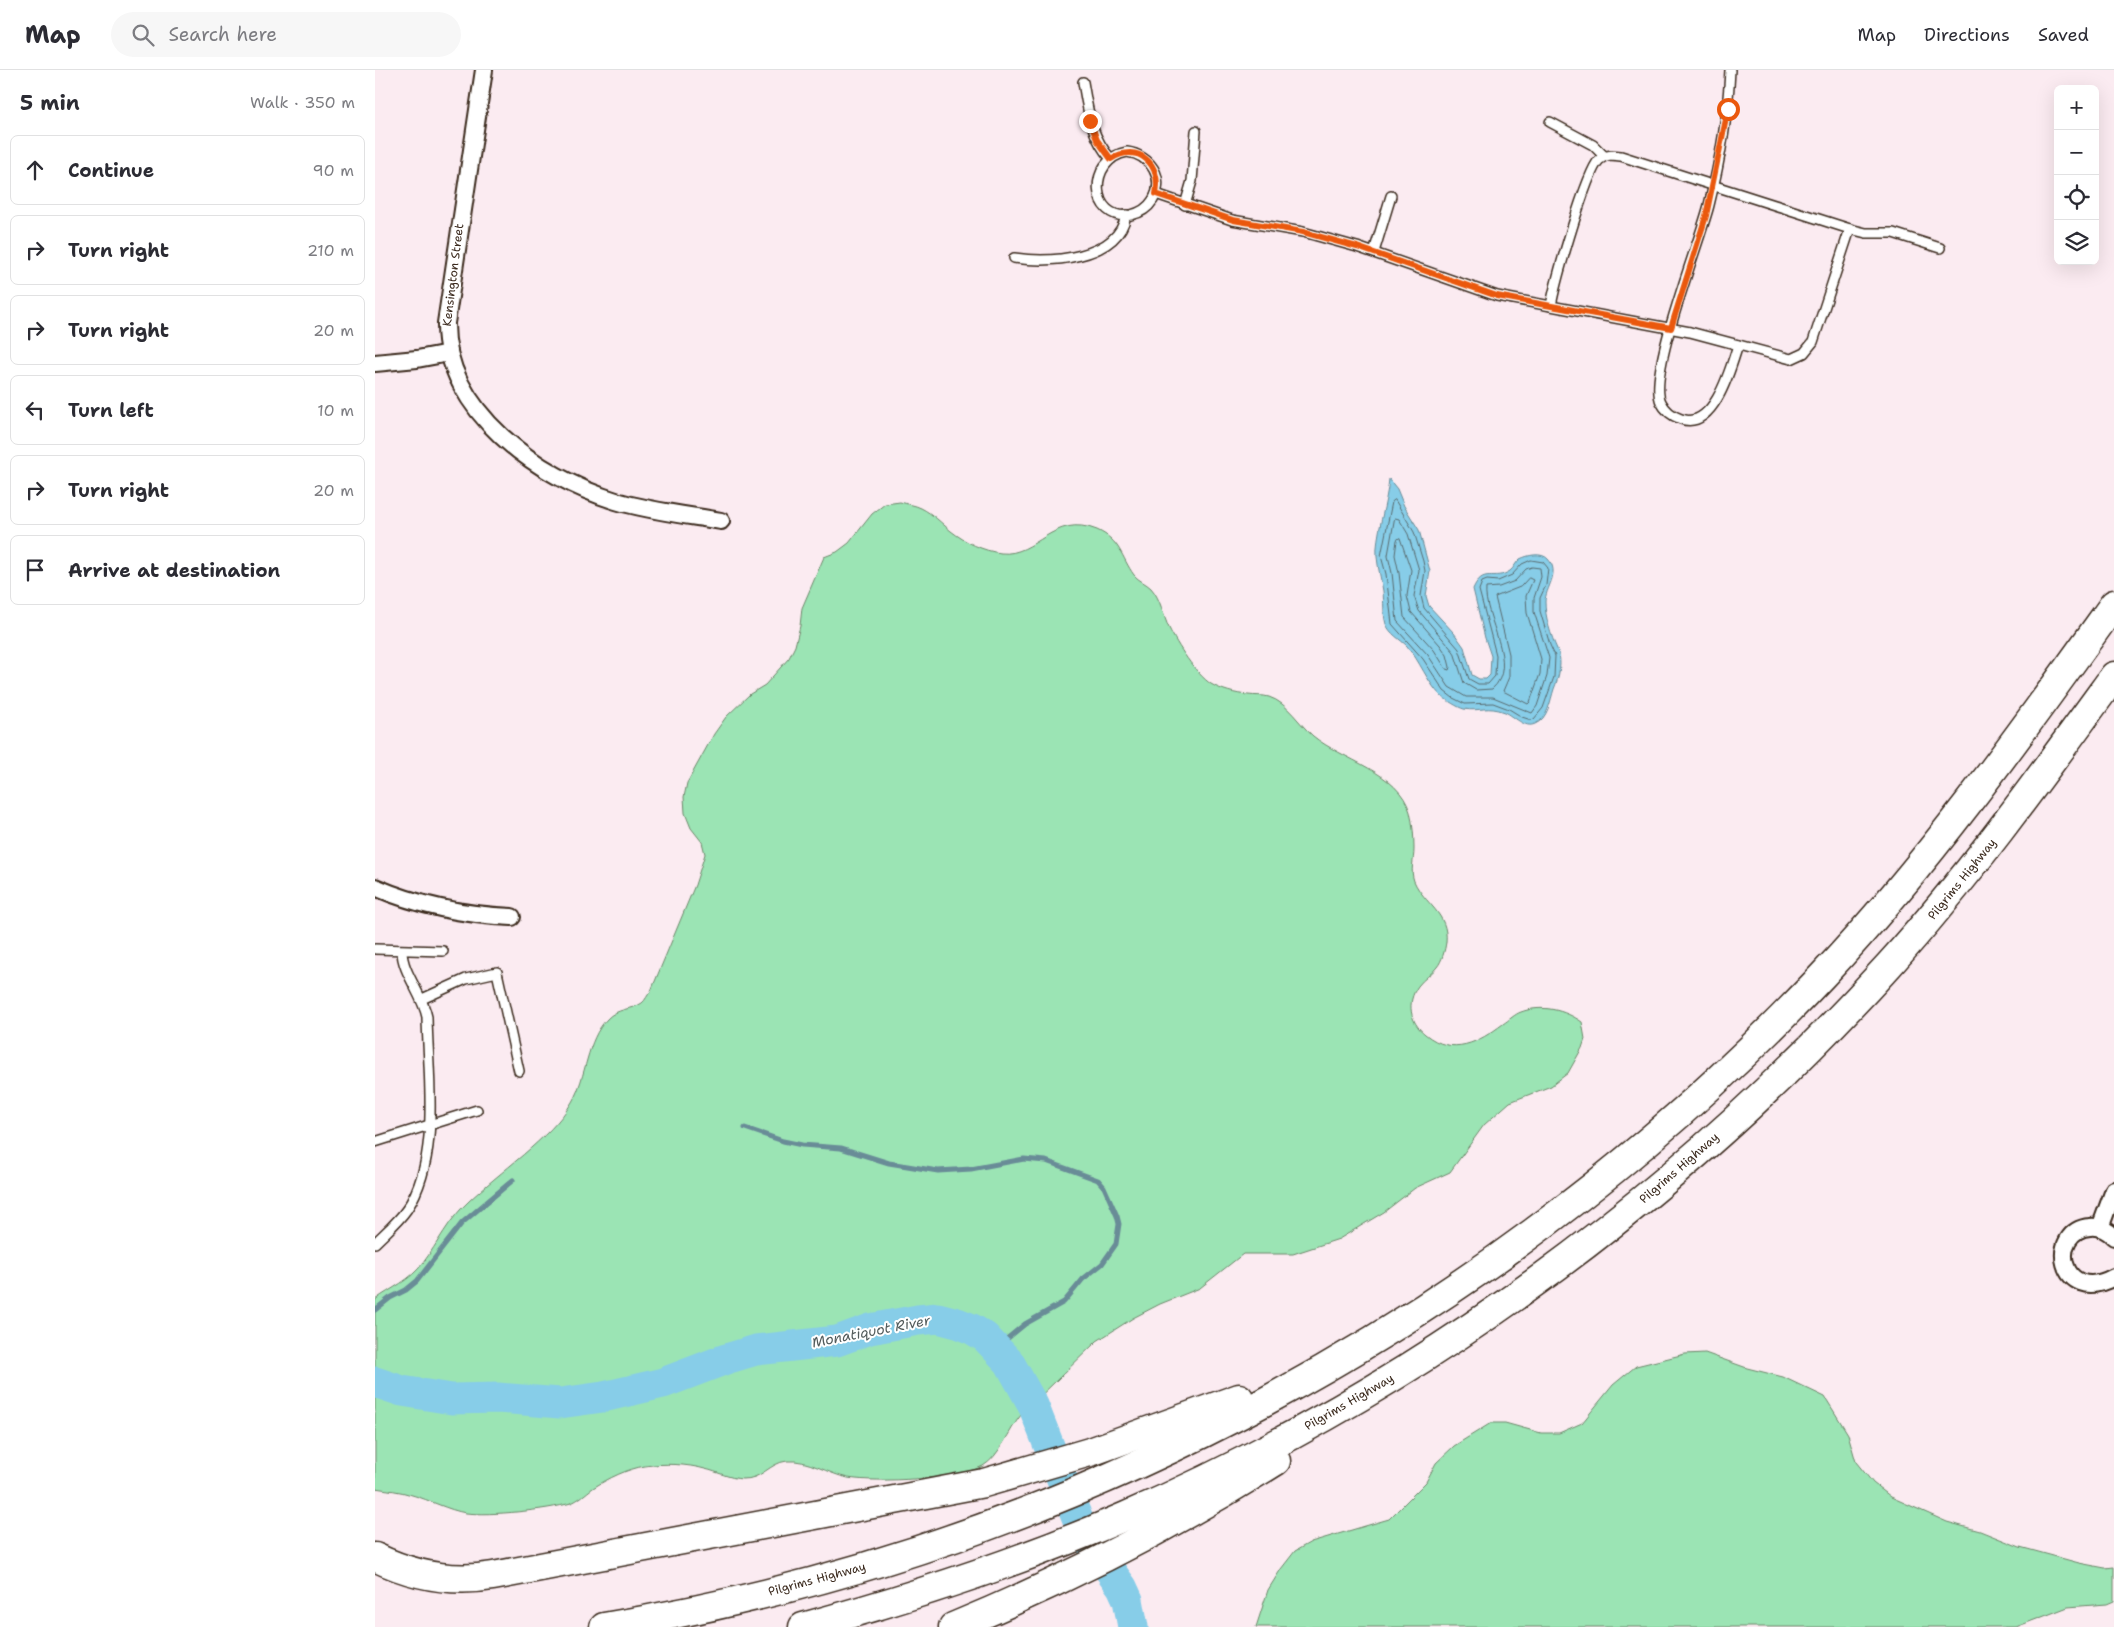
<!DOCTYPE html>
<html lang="en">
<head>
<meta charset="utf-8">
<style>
	body { margin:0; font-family:"Shantell Sans",sans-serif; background:#f7f7f7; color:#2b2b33 }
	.controls { position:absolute; right:15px; top:15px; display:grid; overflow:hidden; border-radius:8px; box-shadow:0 5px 20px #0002 }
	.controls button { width:45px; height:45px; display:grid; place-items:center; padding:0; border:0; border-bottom:1px solid #e1e1e2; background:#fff; color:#2b2b33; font:25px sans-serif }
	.stop { position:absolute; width:15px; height:15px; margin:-11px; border:4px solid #ea580c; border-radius:50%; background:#fff }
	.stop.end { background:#ea580c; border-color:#fff; box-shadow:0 1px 5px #0008 }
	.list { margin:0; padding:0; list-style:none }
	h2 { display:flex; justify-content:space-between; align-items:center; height:65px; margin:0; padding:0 20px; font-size:21px }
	h2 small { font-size:16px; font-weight:400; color:#7c7c81 }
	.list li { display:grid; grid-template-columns:32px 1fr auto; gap:15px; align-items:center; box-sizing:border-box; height:70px; margin:0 10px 10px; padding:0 10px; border:1px solid #e1e1e2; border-radius:8px }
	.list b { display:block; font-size:19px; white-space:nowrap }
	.list em { font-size:16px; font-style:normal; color:#7c7c81 }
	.icon { flex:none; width:28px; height:28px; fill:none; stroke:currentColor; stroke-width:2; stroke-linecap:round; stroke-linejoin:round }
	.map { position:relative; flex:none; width:1739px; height:1557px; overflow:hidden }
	header { display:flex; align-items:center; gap:30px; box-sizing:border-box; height:70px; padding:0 25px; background:#fff; border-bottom:1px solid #e1e1e2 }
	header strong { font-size:24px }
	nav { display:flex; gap:28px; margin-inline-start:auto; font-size:18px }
	.search { width:350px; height:45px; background:#f7f7f7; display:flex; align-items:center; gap:12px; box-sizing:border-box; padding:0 18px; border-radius:28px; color:#7c7c81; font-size:19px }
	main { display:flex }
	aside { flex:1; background:#fff }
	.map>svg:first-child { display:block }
</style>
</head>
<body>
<header>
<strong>Map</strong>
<div class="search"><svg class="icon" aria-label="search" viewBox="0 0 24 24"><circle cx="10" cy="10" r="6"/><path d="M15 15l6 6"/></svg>Search here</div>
<nav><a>Map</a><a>Directions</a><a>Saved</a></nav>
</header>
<main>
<aside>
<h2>5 min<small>Walk · 350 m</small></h2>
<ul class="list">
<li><svg class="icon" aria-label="ahead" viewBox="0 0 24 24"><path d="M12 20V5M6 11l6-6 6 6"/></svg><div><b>Continue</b></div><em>90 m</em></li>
<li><svg class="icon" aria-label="right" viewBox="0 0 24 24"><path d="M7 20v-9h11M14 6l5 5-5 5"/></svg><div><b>Turn right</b></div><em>210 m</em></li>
<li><svg class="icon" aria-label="right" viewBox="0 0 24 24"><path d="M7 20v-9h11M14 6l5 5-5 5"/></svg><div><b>Turn right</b></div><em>20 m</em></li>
<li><svg class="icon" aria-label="left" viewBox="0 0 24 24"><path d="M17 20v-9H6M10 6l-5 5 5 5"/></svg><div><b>Turn left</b></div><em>10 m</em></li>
<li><svg class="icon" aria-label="right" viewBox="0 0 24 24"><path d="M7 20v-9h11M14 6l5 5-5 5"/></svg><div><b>Turn right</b></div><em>20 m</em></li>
<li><svg class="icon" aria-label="arrive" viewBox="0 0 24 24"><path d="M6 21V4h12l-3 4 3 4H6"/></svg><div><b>Arrive at destination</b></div></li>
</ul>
</aside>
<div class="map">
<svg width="1739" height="1557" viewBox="0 0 1739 1557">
	<rect width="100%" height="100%" fill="#fbebf1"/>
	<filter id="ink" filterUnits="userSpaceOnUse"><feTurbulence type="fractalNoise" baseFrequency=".02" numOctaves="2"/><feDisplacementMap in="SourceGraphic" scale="10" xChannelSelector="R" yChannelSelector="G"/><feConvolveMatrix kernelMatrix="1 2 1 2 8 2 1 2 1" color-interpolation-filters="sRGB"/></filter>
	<g filter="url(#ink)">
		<g fill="#9be4b4" stroke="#6b8769">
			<path d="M525,432C532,434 540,435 546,438C558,444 566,453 576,461C590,472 608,481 626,483C661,487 678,442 722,460C746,471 746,487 759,505C764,511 771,513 776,518C786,529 788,546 794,558C802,575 821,604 836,614C846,620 861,624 873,625C880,626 888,625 894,627C913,633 924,654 938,666C967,690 1024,702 1035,742C1038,754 1039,767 1039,779C1039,791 1035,800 1039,811C1049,834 1074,843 1071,872C1070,880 1067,891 1062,897C1057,904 1048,909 1043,916C1031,933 1035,952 1050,964C1078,987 1104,972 1128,954C1134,950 1140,944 1146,942C1167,934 1190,940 1207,952L1210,969L1207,978L1193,1003L1176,1016L1135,1032L1109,1055L1075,1102L1040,1118L1009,1142L964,1169L918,1184H868L825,1218L785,1234L758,1248L722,1271L646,1345C634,1360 624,1387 608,1396C583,1409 502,1413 473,1408C453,1404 433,1389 412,1391C394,1393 387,1410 367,1409C354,1408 343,1402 330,1399C312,1394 289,1393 270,1396C252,1399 234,1408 218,1418C211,1423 204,1430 196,1433C172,1440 116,1446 91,1443C73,1440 55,1430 37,1425C25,1421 12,1420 0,1418V1230C16,1218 36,1210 48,1193C63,1173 74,1149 93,1132C123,1103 176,1068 197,1032C212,1006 211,971 232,949C242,938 257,940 267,933C270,931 273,924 276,921L320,815L330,784L327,772L316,758L310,743L309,727L312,713L339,664L351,647L375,624L390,615L414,588L420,576L425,556L427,538L449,487L462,482L474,473L497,444L510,434Z"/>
			<path d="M1330,1283L1372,1298L1408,1307L1450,1327L1473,1364L1481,1392L1498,1413L1516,1427L1572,1452L1605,1461L1645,1477L1704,1493L1730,1498L1739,1497V1531L1732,1534L1693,1537L1641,1557H881L893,1520L906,1499L920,1481L936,1472L1014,1449L1051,1412L1061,1393L1079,1376L1116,1353H1130L1166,1363H1184L1207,1353L1238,1315L1261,1296L1310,1284Z"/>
		</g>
		<path fill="#87cde8" stroke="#698c97" d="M1014,409L1022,419L1029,436L1044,460L1055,501L1051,526L1054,536L1079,563L1089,577L1097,605L1104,609H1111L1115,605L1116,586L1110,568L1098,519C1108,496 1119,512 1135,501C1139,498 1141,492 1145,489C1153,485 1167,482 1173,489C1186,503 1170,518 1170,532C1170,547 1176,566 1182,579C1188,591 1184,607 1179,619C1175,631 1173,649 1160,654C1150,659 1139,646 1130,642C1112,635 1105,642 1089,639C1082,637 1072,630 1066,626C1052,612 1045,591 1032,576C1025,569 1015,564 1011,554C1008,544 1009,532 1008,521C1006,509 1003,498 1002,487C1000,467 1012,433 1014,409Z"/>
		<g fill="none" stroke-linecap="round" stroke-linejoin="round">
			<g stroke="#596b6f" stroke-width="1">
				<path d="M1020,430L1039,462L1048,491L1050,501L1046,526L1049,538L1084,579L1094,609L1103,614H1113L1120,606L1121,585L1104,520L1107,512L1112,510L1123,511L1137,505L1147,494L1156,490L1168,492L1173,498L1171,515L1165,528V541L1175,575L1180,586L1179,607L1168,638L1159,649L1156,650L1147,647L1134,639L1118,633L1090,634L1078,628L1069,621L1048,589L1017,554L1011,504L1006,486L1017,432Z"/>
				<path d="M1020,448L1024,449L1033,464L1044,500L1039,526L1044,541L1079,582L1089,613L1101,620L1117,619C1145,595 1108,547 1111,518L1124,517L1140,511L1151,499L1157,497L1165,498L1166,507L1159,528V542L1174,588L1172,606L1162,636L1157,643L1118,627H1091L1074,617L1053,585L1022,551L1017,503L1013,486Z"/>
				<path d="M1025,468L1036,500L1032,526L1036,542L1065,575L1072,585L1075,597L1074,600L1071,599L1059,580L1029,547L1024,503L1020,485L1022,470Z"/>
				<path d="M1154,508L1158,510L1151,526L1152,543L1166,589L1165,604L1155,632L1153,634L1128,621L1134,607V584L1120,527L1145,517Z"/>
			</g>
			<g stroke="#698c97" stroke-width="5">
				<path d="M370,1058L408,1071L427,1075L466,1078L514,1093L563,1101L596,1099L649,1089L671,1091L723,1110L729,1117L742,1146L744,1154L741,1174L727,1194L708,1209L689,1232L650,1254L622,1277"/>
				<path d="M0,1240L15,1228L31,1220L42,1211L87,1153L138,1110"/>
			</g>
			<path stroke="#87cde8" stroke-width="31" d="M0,1312L27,1321L77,1329L123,1328L185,1333L228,1327L288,1313L351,1289L381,1280L462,1271L495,1259L543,1250L563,1248L582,1253L597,1259L610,1267L634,1292L658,1335L705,1455L718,1477L747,1517L753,1530L758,1557"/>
			<defs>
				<g id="service">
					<path d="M1355,0C1353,45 1345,91 1334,135C1325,172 1272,304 1286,332C1290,340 1297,346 1306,349C1339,361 1356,297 1363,275"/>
					<path d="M708,12C713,41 716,67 736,89"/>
					<path d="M1175,52L1218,75L1229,86"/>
					<path d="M752,82C775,85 791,108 778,130C773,138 765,143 756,145C714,152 712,89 752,82Z"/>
					<path d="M781,124L857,150L928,162L982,177L1122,226L1315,262L1416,289L1429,283L1438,272L1475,159"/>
					<path d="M810,135L817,111L821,61"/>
					<path d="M999,182L1016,126"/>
					<path d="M639,188C674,193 743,190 751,145"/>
					<path d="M1176,236C1180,213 1211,103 1224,90C1231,84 1238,85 1246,86L1475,159L1491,163H1518L1565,178"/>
					<path d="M0,879L68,881"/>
					<path d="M47,929L91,909L122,902L144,1001"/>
					<path d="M0,1072L102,1040"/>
					<path d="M0,1173C11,1162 23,1152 32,1139C66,1087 53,1007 52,947C48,925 27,902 27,881"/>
				</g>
				<g id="minor">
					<path d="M109,0L71,253C70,341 164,408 241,431C275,441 311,445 346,451"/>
					<path d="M0,293L42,289L74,283"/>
					<path d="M0,817C44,836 89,845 137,847"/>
					<path d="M1725,1158L1739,1120"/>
					<path d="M1739,1167C1732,1160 1724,1156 1715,1157C1672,1160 1684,1237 1739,1207"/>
				</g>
				<g id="motorway">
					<path d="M0,1487C37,1505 77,1513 118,1506L609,1413L718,1381L864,1328"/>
					<path d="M229,1557C693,1480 1125,1248 1448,905C1556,790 1647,662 1739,534"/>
					<path d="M428,1557C538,1527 646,1492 751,1446C1041,1320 1302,1129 1514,895C1596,804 1667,705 1739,606"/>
					<path d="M578,1557C689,1511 799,1455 901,1391"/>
				</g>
			</defs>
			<use href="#service" stroke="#3b2a1e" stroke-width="12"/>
			<use href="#minor" stroke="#3b2a1e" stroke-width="20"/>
			<use href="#motorway" stroke="#3b2a1e" stroke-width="31"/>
			<use href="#service" stroke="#fff" stroke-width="9"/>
			<use href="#minor" stroke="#fff" stroke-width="16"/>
			<use href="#motorway" stroke="#fff" stroke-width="28"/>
		</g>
	</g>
	<g fill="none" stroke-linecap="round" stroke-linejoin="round" filter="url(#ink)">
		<path stroke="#ea580c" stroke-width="6" d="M715,51L722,70L736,89C763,72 787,94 781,124L858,150L928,162L982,177L1122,226L1296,258L1331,146L1353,39"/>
	</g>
	<g text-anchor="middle" stroke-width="4" stroke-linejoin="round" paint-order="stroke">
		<g font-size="12" fill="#3b2a1e" stroke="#fff">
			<text transform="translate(78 205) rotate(-83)" y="4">Kensington Street</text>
			<text transform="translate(1587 809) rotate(-51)" y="4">Pilgrims Highway</text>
			<text transform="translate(1304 1098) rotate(-41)" y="4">Pilgrims Highway</text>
			<text transform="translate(974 1332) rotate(-30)" y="4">Pilgrims Highway</text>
			<text transform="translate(442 1509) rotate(-15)" y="4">Pilgrims Highway</text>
		</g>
		<g font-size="14" font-style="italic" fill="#525b5b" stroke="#fff">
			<text transform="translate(496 1261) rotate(-11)" y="5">Monatiquot River</text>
		</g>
	</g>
</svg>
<div class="controls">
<button>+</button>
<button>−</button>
<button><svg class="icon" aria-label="locate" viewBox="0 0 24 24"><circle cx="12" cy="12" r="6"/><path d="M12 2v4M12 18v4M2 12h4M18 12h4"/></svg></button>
<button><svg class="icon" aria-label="layers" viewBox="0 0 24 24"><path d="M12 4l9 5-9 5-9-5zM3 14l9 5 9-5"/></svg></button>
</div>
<div class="stop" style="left:1353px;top:39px"></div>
<div class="stop end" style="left:715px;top:51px"></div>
</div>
</main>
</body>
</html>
